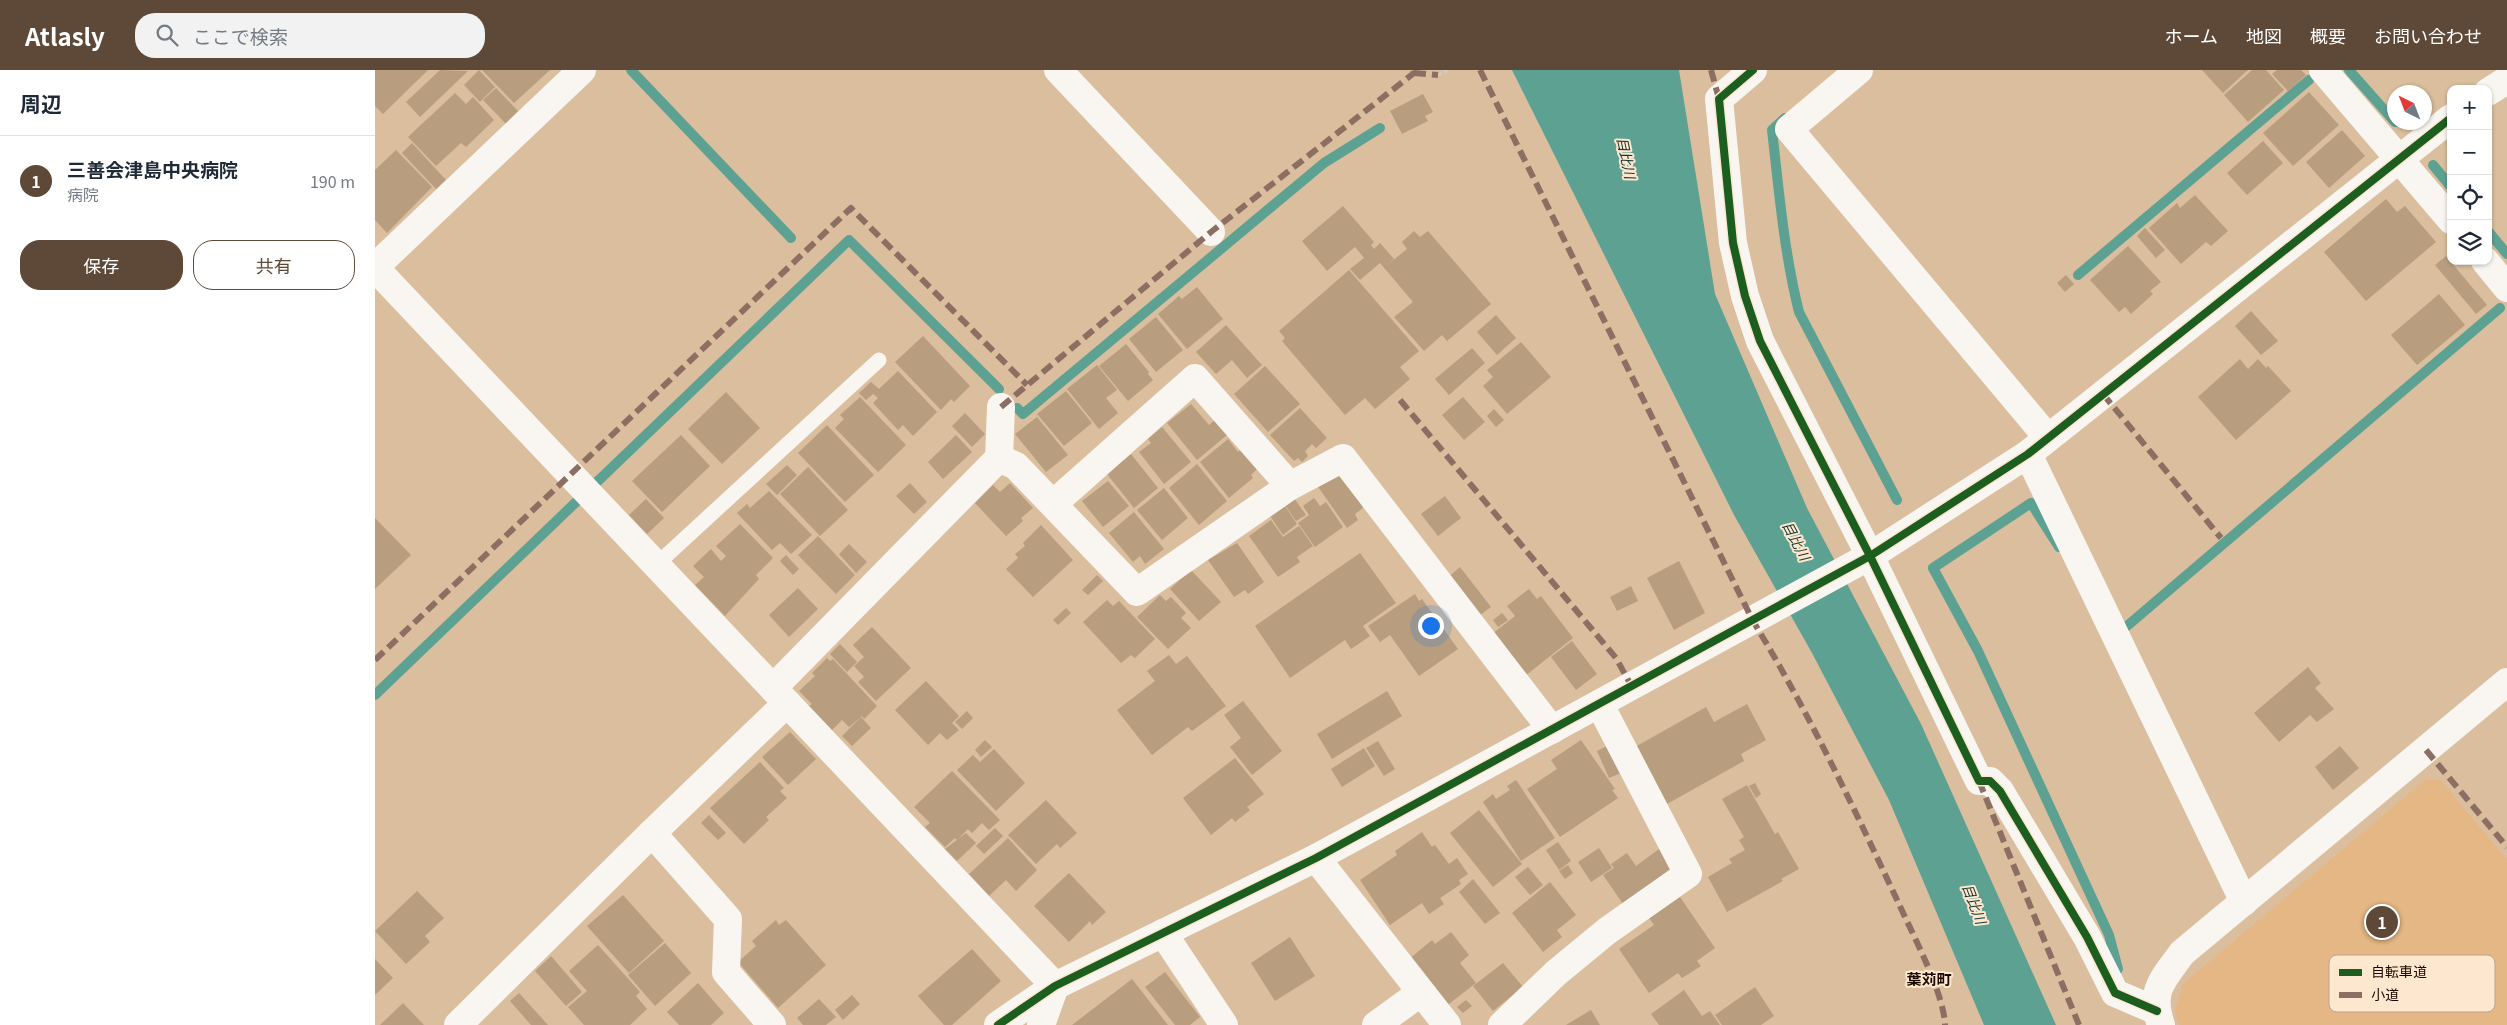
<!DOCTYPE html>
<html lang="ja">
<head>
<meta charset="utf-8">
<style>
	body { margin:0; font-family:Georgia,"Noto Sans JP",serif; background:#f2f2f3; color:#1f2937 }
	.controls { position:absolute; right:15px; top:15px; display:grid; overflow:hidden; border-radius:10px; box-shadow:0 1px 4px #0004 }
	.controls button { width:45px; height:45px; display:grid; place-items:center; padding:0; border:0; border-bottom:1px solid #e0e1e3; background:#fff; color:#1f2937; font:25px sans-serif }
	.compass { position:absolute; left:2012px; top:15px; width:45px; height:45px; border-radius:50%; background:#fff; box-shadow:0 1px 4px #0004; rotate:318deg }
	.you { position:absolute; left:1055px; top:555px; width:18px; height:18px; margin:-12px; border:4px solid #fff; border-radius:50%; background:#1a73e8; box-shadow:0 0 0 8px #1a73e833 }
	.badge { display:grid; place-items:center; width:32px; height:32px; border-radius:50%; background:#5e4837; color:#fff; font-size:16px; font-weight:700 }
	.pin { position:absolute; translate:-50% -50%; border:2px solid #fff; box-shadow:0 1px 5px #0006 }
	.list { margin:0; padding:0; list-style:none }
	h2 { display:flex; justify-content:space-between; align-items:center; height:65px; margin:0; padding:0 20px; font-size:21px }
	h2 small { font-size:16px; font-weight:400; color:#747a83 }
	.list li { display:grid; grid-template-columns:32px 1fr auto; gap:15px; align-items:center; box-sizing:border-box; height:90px; padding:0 20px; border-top:1px solid #e0e1e3 }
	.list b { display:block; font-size:19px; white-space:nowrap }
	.list p { margin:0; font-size:16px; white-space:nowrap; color:#747a83 }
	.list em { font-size:16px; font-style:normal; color:#747a83 }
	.actions { display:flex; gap:10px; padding:15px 20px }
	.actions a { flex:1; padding:11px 0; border:1px solid #5e4837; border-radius:20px; text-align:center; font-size:18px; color:#5e4837 }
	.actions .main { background:#5e4837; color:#fff }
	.icon { flex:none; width:28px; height:28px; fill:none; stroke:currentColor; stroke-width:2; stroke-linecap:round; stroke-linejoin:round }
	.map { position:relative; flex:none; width:2132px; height:955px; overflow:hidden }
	header { display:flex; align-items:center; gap:30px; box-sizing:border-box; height:70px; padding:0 25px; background:#5e4837; color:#fff }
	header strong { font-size:24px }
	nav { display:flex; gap:28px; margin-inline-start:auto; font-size:18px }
	.search { width:350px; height:45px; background:#f2f2f3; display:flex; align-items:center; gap:12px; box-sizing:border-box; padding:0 18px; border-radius:20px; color:#747a83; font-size:19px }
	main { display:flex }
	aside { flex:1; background:#fff }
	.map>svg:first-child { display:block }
</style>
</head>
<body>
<header>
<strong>Atlasly</strong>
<div class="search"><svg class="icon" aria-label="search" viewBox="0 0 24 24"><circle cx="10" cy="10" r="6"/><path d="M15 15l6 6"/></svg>ここで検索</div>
<nav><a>ホーム</a><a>地図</a><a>概要</a><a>お問い合わせ</a></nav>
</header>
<main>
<aside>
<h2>周辺<small></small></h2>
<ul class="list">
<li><span class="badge">1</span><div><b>三善会津島中央病院</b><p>病院</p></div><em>190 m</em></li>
</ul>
<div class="actions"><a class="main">保存</a><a>共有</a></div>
</aside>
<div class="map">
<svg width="2132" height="955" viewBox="0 0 2132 955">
	<rect width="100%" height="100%" fill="#dabe9d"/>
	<path fill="#e4b784" d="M2050,710H2065L2132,790V955H1804L1800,941L1808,914Z"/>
	<path fill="#5da192" d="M1137,0H1304L1340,224L1432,438L1546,654L1681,955H1609L1514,730L1437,583L1359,445Z"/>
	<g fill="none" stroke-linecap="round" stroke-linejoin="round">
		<g stroke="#5da192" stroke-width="10">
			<path d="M256,0L416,168"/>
			<path d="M1974,0L2020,52"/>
			<path d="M1410,48L1397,60C1404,121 1409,182 1424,242L1522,430"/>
			<path d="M2058,95L2076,117"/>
			<path d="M2113,161L2132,184"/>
			<path d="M1703,205L1934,10"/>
			<path d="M642,338L648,344L949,93L1005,58"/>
			<path d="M1684,477L1656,433L1558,498L1603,581L1734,865L1743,899"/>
			<path d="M1752,556L2125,238"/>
			<path d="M0,625L474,170L624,319"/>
		</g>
	</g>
	<g fill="#b89e7f">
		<path d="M0,0H53L8,44L0,36Z"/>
		<path d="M65,0L93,1L45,47L31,32Z"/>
		<path d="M104,0L120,17L105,32L89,15Z"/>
		<path d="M107,0H175L139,33Z"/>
		<path d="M1827,0H1873L1848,23Z"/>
		<path d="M1877,0H1891L1909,20L1873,52L1849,25Z"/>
		<path d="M1902,0H1926L1931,5L1913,21L1897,4Z"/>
		<path d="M121,18L145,43L132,55L108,30Z"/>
		<path d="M1934,22L1964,55L1918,96L1888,63Z"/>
		<path d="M80,23L91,34L98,27L119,50L91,77L86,73L61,96L33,67Z"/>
		<path d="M1048,24L1058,42L1050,46L1053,51L1027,64L1015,41Z"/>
		<path d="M1967,60L1990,86L1954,118L1931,92Z"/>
		<path d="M1888,71L1908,93L1872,125L1852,103Z"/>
		<path d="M37,73L71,110L61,119L27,83Z"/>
		<path d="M21,80L57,117L12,163L0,150V100Z"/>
		<path d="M1820,125L1853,161L1836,176L1831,172L1806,194L1774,158L1802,133L1805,138Z"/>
		<path d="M2011,129L2022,142L2030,136L2061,172L1991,231L1949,182Z"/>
		<path d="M968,136L999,172L992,179L996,175L999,179L1005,173L1019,189L1011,196L1032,179L1027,172L1039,161L1045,167L1053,161L1116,234L1072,271L1067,265L1049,281L1019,247L1038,232L1005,193L985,210L975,199L989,188L980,177L952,201L927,171Z"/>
		<path d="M1770,158L1790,180L1781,188L1762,166Z"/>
		<path d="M1753,176L1786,212L1775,221L1778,224L1756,244L1750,237L1744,242L1715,210Z"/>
		<path d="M2071,186L2112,235L2101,244L2060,195Z"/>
		<path d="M974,200L1044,281L1025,297L1035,309L1000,339L990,328L970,345L907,271L910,268L904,261Z"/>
		<path d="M1691,205L1699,214L1690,222L1682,213Z"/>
		<path d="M822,217L848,249L812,279L783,244L804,226L807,229Z"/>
		<path d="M2064,224L2090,255L2042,295L2016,265Z"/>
		<path d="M1876,241L1903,271L1886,285L1860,256Z"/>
		<path d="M1121,245L1141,268L1122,285L1102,262Z"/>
		<path d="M781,247L808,280L781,302L754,269Z"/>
		<path d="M851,255L887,295L872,308L857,290L841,304L821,282Z"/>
		<path d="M548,266L595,316L579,332L576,329L566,340L520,292Z"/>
		<path d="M1146,272L1176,307L1132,344L1108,316L1118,307L1112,300Z"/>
		<path d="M751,274L774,302L773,304L778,310L753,331L724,296Z"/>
		<path d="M1097,278L1110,293L1074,325L1060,309Z"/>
		<path d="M1865,289L1873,299L1883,289L1891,298L1893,296L1916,321L1861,370L1823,327Z"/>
		<path d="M722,295L742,320L731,328L743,343L724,359L692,319Z"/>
		<path d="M890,296L925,334L893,362L859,324Z"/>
		<path d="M523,301L562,342L538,366L528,355L523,360L498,333L503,328L498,324L491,330L484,323L496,312L504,319Z"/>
		<path d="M691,321L717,353L689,376L662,344Z"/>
		<path d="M351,322L385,358L347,394L313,359Z"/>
		<path d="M485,327L531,375L503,402L460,358L469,349L465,345Z"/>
		<path d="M1088,327L1110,352L1089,370L1067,345Z"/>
		<path d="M816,334L834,355L840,350L852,365L822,390L792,353Z"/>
		<path d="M925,338L952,368L941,378L937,374L930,381L933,386L927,392L923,388L919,391L895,365Z"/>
		<path d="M1119,339L1129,350L1121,357L1112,346Z"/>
		<path d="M590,343L610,364L597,377L577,356Z"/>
		<path d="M662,347L693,385L671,402L640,364Z"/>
		<path d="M452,355L499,405L470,432L423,383Z"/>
		<path d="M787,357L816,392L789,414L764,382L776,373L773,369Z"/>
		<path d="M306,365L335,396L287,442L257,411Z"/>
		<path d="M581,365L597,382L568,409L553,392Z"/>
		<path d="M853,369L863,382L866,379L882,399L876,405L878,408L854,428L825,392Z"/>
		<path d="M756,384L783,418L759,438L732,404Z"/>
		<path d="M822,394L852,431L824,455L794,418Z"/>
		<path d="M412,395L422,405L402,425L391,414Z"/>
		<path d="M433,397L473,440L445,466L405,424Z"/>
		<path d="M965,403L989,437L980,444L983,450L972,458L941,414Z"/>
		<path d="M733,411L754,436L728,457L707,431Z"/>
		<path d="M535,413L552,432L539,444L521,426Z"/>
		<path d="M635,413L658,438L646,448L648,451L631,466L600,433L618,415L625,422Z"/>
		<path d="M789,418L813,448L787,470L762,440Z"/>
		<path d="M394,421L437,465L416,484L405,473L397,480L362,443L372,434L375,438Z"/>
		<path d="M1070,426L1086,448L1063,466L1046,444Z"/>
		<path d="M919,428L931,445L921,451L910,435Z"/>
		<path d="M939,428L945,436L951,432L968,457L940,477L923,453L934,445L928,436Z"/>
		<path d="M271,429L289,448L272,464L254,445Z"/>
		<path d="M910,436L922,454L908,465L895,446Z"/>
		<path d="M759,442L789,479L770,494L765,486L758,492L734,463Z"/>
		<path d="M0,448L36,485L0,519Z"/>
		<path d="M896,450L908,467L924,456L938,476L922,487L925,492L903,507L874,466Z"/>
		<path d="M365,454L398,488L381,505L384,509L350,546L320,515L329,507L318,496L336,479L346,491L351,486L341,476Z"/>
		<path d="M666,455L698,490L658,527L631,499L643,488L640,484L650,476L648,473Z"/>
		<path d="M443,466L480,505L461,524L423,485Z"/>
		<path d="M862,473L889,512L873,524L870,520L859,527L833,490Z"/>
		<path d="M474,474L492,492L481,503L464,484Z"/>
		<path d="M985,483L1021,533L988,556L995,566L976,579L970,570L915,608L880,556Z"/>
		<path d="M411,485L424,499L418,505L405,491Z"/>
		<path d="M1304,491L1330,543L1299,560L1272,508Z"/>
		<path d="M1085,497L1116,537L1101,548L1071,509Z"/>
		<path d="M816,500L846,532L824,551L795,519Z"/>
		<path d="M722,505L728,511L713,525L707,520Z"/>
		<path d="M1256,516L1263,531L1242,541L1235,527Z"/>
		<path d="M423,518L443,539L414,567L394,545Z"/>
		<path d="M1154,519L1162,529L1166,526L1198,568L1150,606L1117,564L1140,546L1132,536Z"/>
		<path d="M1040,524L1044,531L1047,529L1083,579L1044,606L1015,565L1005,572L993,556Z"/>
		<path d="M785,525L791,531L796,527L811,543L806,548L816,558L793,579L762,547Z"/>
		<path d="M732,530L738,536L744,531L780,569L760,588L756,585L746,593L708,552Z"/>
		<path d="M691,538L696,543L683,555L678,550Z"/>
		<path d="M1127,543L1133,550L1123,557L1118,550Z"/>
		<path d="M497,557L536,598L501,631L483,612L489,607L479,596L489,587L478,575Z"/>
		<path d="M1197,571L1222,604L1201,620L1176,587Z"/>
		<path d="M465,574L482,592L472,602L455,584Z"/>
		<path d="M794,585L801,594L812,586L851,636L817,661L813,657L777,685L742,640L780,611L772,601Z"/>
		<path d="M452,588L455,591L458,589L502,636L489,649L487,646L474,657L467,650L457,660L434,636L437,634L424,621L440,606L437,603Z"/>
		<path d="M1933,597L1946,613L1940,618L1959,639L1942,652L1935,645L1904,672L1879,643Z"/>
		<path d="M551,611L584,646L577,653L584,660L572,670L565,663L553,675L520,640Z"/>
		<path d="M1012,621L1027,646L957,689L942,664Z"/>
		<path d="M868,631L907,681L877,705L855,677L866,668L849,645Z"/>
		<path d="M1372,634L1391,670L1366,684L1369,691L1292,734L1260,677L1331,637L1339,652Z"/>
		<path d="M592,641L598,648L587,659L580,652Z"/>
		<path d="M486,647L496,658L477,676L467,666Z"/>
		<path d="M415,662L441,689L413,715L387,687Z"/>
		<path d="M610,670L617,677L606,687L600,680Z"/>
		<path d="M1206,670L1240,719L1237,720L1243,728L1185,767L1152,719L1182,699L1176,690Z"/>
		<path d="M1003,671L1020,699L1009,706L991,678Z"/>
		<path d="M1234,675L1246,703L1234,708L1222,681Z"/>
		<path d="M1965,676L1984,698L1958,720L1940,697Z"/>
		<path d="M989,678L1000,696L967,717L956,699Z"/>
		<path d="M619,679L650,713L621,741L582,700L598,685L605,692Z"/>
		<path d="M860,688L889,724L872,737L875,740L860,752L857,748L836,765L808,728Z"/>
		<path d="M385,692L409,718L405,721L412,728L391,747L394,750L369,774L335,738Z"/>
		<path d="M577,701L625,750L614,760L607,753L597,763L593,759L582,770L580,768L570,777L550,757L555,753L539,737Z"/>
		<path d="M1141,710L1180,768L1146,791L1108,732L1118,724L1121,729L1135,720L1132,716Z"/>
		<path d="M1380,713L1386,724L1381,728L1374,716Z"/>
		<path d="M1372,715L1400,764L1403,762L1424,799L1406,809L1408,811L1352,842L1333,807L1357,793L1354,789L1370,780L1364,770L1369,767L1347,729Z"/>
		<path d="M671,730L702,763L685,778L682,774L661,794L633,765Z"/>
		<path d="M1104,740L1147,794L1118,817L1075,763Z"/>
		<path d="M334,745L351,763L343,770L326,753Z"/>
		<path d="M620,758L628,766L609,784L601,776Z"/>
		<path d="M1047,762L1057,777L1060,775L1074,794L1082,788L1093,804L1084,810L1086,814L1065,828L1069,834L1054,844L1047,833L1015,855L985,810L1022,785L1020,781Z"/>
		<path d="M591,763L601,773L582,791L570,779Z"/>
		<path d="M633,768L662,800L641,821L631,810L614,826L594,804Z"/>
		<path d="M1183,772L1196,791L1184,800L1171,780Z"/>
		<path d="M1224,778L1237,798L1216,812L1203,792Z"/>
		<path d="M1284,779L1298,799L1248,834L1228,805L1239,798L1236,794L1252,783L1261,796Z"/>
		<path d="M1193,795L1198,803L1190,809L1184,801Z"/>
		<path d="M1153,797L1168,815L1155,825L1140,807Z"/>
		<path d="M694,803L731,842L717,855L715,851L694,872L659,836Z"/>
		<path d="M1098,809L1125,843L1110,854L1084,822Z"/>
		<path d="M1175,812L1201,845L1182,860L1187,867L1168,882L1137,843Z"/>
		<path d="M42,821L69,848L50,866L55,872L31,894L0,861Z"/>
		<path d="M248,825L289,871L254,903L212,856Z"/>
		<path d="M1305,827L1340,878L1322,891L1326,896L1307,908L1303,903L1274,923L1244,879L1279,855L1274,848Z"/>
		<path d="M401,850L404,855L411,850L451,895L403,938L363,892L381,876L377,871Z"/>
		<path d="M1076,862L1094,885L1085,893L1101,913L1070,937L1033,890L1057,870L1060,874Z"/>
		<path d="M915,867L940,906L900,931L876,893Z"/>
		<path d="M290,873L316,903L280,936L253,905Z"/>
		<path d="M223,875L265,922L261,926L272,939L255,955H209L193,937L212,921L194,901Z"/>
		<path d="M597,879L626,911L577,955H569L543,926Z"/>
		<path d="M176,886L207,922L191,936L160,901Z"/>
		<path d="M0,889L18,908L0,925Z"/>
		<path d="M1128,893L1148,917L1118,941L1098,916Z"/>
		<path d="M790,902L825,947L815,955H800L770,917Z"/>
		<path d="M757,909L793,955H697Z"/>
		<path d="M323,913L349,943L336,955H304L292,942Z"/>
		<path d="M1380,917L1399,946L1386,955H1347L1340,945Z"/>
		<path d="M1309,920L1327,946L1335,941L1345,955H1284L1276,944Z"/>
		<path d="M144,923L173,955H156L135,931Z"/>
		<path d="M477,925L485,934L468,950L460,940Z"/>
		<path d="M444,929L461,947L451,955H428L422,948Z"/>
		<path d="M1091,930L1097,936L1088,943L1082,937Z"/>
		<path d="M28,933L49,955H5Z"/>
		<path d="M1216,940L1225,955H1191Z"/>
	</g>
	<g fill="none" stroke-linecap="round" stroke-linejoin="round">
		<path stroke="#d3cac0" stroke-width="3" stroke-dasharray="4 2.5" stroke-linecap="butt" d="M1063,5L1073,0"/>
		<path stroke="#f9f5f0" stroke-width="15" d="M281,495L504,290"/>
		<g stroke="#f9f5f0" stroke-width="28">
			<path d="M683,0L836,162"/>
			<path d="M1378,0L1344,29L1358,173L1370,226L1385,271L1495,486L1604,711H1615L1625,721L1712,867L1740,923L1782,941"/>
			<path d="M1484,0L1414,59L1673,368"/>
			<path d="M1948,0L2076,150"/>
			<path d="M2113,22L2132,10"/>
			<path d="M2110,191L2132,218"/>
			<path d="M0,197L207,0"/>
			<path d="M0,198L680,916"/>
			<path d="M1653,384L1869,832"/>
			<path d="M624,388L641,396L762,522L915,416L820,308L678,434"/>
			<path d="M915,416L968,388L1177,660"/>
			<path d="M398,618L624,388L626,337"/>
			<path d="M277,763L353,849L351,902L397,955"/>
			<path d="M941,788L1072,955"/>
			<path d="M788,863L849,955"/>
			<path d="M83,955L277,763L412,633"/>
			<path d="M623,955L680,916L941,788L1495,486L1653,384L2076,48"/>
			<path d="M666,955L680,916"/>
			<path d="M1001,955L1045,923"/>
			<path d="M1127,955L1181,903L1232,861L1313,804L1225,635"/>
			<path d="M1786,955C1774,920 1788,910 1807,883L2132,612"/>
		</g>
		<g stroke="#8d6e63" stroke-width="6" stroke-dasharray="12 6" stroke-linecap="butt">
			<path d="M1105,0L1378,551C1433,641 1478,736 1523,832C1537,863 1569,923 1570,955"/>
			<path d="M1336,0L1344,29"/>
			<path d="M1039,3L1063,5"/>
			<path d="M1728,324L1846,468"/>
			<path d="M1025,330L1241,588L1257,617"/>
			<path d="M626,337L836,162L1039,3L1038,0"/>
			<path d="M0,590L476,138L652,315"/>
			<path d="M2051,680L2132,777"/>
			<path d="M1604,711L1704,955"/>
		</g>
		<defs>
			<g id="cycleway">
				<path d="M1378,0L1344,29L1358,173L1370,226L1385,271L1495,486L1604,711H1615L1625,721L1712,867L1740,923L1782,941"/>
				<path d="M623,955L680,916L941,788L1495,486L1653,384L2076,48"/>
			</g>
		</defs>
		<use href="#cycleway" stroke="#fde7cf" stroke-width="11"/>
		<use href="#cycleway" stroke="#1b5e20" stroke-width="8"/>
	</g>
	<g text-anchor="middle" stroke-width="4" stroke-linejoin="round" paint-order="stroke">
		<g font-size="14" font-style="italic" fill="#163633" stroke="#fde7cf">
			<text transform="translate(1251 88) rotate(78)" y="5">目比川</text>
			<text transform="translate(1421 471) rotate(62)" y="5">目比川</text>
			<text transform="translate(1599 834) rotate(69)" y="5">目比川</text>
		</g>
		<g font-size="15" font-weight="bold" fill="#1c0900" stroke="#fde7cf">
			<text x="1554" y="915">葉苅町</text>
		</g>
	</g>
	<rect x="1954" y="885" width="166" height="57" rx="8" fill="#fde7cf" stroke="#baa491" stroke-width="1"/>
	<rect x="1964" y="899" width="23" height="7" fill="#1b5e20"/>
	<rect x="1964" y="922" width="23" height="6" fill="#8d6e63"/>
	<g font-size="14" fill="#1c0900">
		<text x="1996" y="907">自転車道</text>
		<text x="1996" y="930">小道</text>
	</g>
</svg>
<div class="controls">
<button>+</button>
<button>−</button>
<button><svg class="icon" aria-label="locate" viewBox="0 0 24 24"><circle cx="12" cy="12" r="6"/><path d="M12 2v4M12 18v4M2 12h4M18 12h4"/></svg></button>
<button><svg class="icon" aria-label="layers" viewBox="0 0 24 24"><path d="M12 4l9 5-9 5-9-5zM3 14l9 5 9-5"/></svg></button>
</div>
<svg class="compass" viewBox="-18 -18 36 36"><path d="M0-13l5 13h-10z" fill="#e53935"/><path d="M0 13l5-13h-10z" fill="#747a83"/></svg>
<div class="you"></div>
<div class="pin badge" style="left:2007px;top:852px">1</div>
</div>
</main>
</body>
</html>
